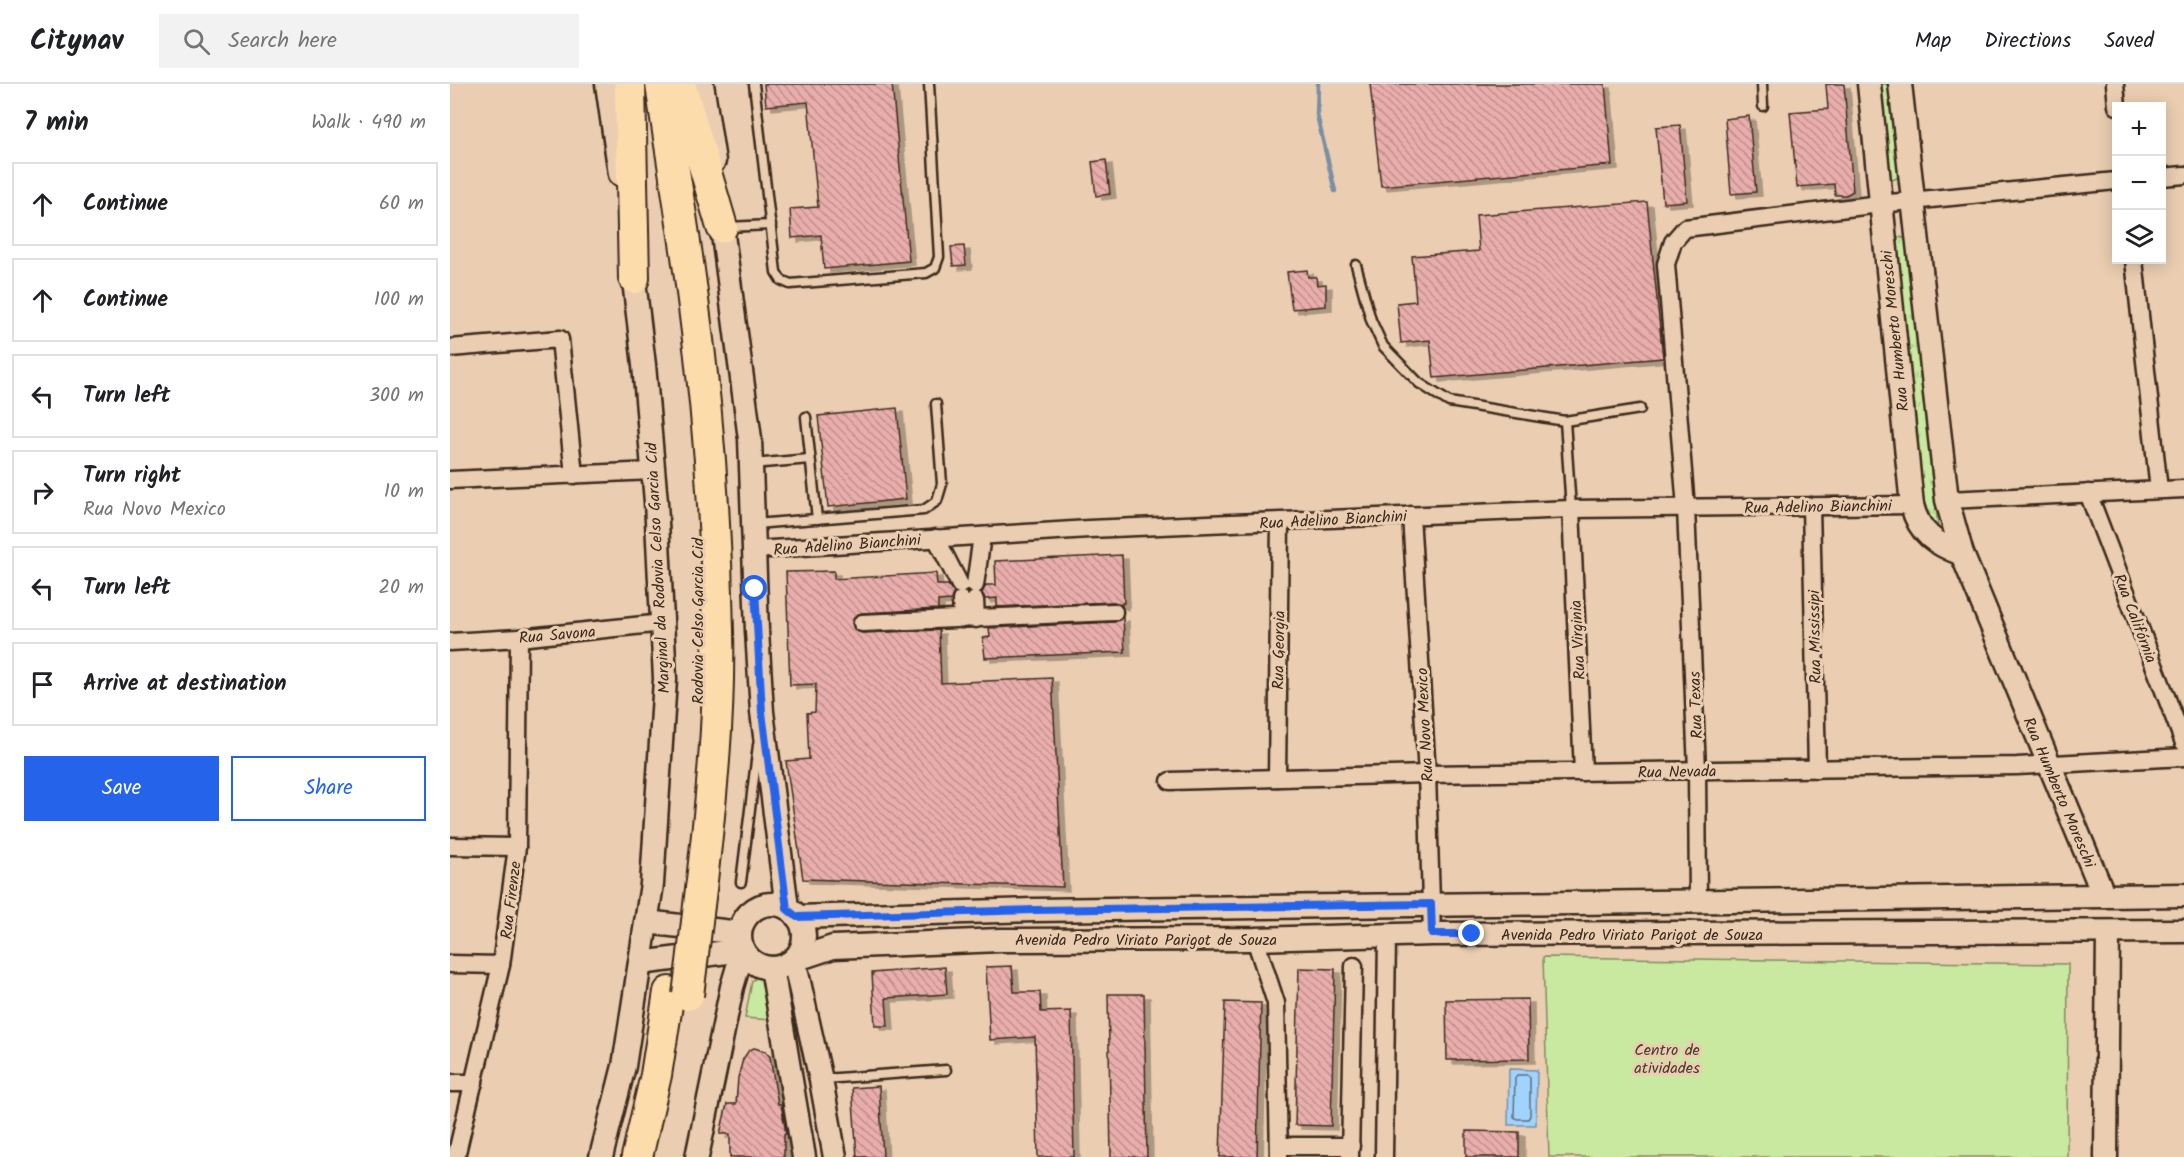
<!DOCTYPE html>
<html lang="en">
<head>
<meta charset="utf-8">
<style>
	body { margin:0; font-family:Kalam,sans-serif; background:#f2f2f2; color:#202124 }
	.controls { position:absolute; right:18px; top:18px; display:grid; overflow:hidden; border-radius:0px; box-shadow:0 3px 15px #0003 }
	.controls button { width:54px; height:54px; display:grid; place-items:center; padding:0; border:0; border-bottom:2px solid #e0e0e0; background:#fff; color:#202124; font:30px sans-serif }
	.stop { position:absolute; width:18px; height:18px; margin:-14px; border:4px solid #2563eb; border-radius:50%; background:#fff }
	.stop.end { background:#2563eb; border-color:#fff; box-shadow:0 2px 6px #0008 }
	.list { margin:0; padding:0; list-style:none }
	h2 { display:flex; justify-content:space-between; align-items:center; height:78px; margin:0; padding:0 24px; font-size:26px }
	h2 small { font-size:20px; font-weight:400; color:#757577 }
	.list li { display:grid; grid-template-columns:39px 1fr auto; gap:18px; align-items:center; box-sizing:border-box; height:84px; margin:0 12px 12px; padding:0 12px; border:2px solid #e0e0e0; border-radius:0px }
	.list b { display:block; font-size:22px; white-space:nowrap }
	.list p { margin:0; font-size:20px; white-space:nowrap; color:#757577 }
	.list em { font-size:20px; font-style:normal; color:#757577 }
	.actions { display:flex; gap:12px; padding:18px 24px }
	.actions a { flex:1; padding:14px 0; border:2px solid #2563eb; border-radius:0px; text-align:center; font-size:21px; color:#2563eb }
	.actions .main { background:#2563eb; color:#fff }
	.icon { flex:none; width:33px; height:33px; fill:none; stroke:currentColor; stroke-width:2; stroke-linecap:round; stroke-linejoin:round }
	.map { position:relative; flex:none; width:1734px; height:1073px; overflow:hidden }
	header { display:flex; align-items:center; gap:36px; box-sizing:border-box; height:84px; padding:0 30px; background:#fff; border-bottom:2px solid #e0e0e0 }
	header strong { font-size:28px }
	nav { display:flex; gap:33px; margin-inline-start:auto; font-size:21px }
	.search { width:420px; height:54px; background:#f2f2f2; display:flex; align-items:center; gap:15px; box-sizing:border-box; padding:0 21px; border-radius:0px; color:#757577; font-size:22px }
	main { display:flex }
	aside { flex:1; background:#fff }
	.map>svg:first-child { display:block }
</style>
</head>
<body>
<header>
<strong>Citynav</strong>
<div class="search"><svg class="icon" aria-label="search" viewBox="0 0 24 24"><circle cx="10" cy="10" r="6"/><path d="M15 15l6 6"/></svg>Search here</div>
<nav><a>Map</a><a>Directions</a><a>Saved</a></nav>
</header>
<main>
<aside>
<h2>7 min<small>Walk · 490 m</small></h2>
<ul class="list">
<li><svg class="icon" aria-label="ahead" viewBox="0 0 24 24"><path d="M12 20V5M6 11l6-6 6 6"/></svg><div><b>Continue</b></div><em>60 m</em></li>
<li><svg class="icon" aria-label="ahead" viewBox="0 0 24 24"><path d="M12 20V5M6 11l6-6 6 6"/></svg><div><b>Continue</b></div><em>100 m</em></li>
<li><svg class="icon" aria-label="left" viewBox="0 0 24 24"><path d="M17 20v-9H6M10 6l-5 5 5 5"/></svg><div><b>Turn left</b></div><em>300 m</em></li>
<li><svg class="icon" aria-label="right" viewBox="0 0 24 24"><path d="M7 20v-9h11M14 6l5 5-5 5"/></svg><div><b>Turn right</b><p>Rua Novo Mexico</p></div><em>10 m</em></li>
<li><svg class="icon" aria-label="left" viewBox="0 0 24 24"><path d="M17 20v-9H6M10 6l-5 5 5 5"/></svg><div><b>Turn left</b></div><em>20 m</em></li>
<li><svg class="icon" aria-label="arrive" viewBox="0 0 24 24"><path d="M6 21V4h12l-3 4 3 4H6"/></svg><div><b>Arrive at destination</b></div></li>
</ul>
<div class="actions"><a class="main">Save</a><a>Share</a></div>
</aside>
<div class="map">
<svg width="1734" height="1073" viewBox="0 0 1734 1073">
	<defs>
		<pattern id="grass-tufts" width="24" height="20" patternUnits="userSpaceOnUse" patternTransform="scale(1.5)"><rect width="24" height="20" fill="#c9e9a1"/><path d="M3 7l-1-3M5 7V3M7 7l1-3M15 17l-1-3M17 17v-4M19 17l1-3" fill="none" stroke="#aec88a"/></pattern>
		<pattern id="building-back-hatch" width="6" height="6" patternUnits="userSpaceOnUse" patternTransform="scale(1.5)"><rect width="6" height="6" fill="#e9aeab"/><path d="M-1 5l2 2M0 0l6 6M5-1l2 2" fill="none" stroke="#be8e8b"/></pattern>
		<filter id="shadow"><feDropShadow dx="6" dy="4" stdDeviation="0" flood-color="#0004"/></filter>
	</defs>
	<rect width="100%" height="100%" fill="#ebceb1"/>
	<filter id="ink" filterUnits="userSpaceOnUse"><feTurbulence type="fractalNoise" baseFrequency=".0167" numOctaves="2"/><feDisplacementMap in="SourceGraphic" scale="12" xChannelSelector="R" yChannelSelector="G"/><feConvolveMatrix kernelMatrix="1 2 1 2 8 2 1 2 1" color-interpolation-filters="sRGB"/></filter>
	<g filter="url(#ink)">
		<g fill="url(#grass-tufts)" stroke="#828a60" stroke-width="1.5">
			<path d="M1430,0H1442L1452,92L1442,96L1438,90Z"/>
			<path d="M1451,153L1458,157L1488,444L1479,443L1472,420L1445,158L1448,154Z"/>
		</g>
		<g fill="#c9e9a1" stroke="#828a60" stroke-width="1.5">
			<path d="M1093,873L1618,880L1617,1073H1099Z"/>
			<path d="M308,893L316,897L321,936L295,934L302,897Z"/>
		</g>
		<path fill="#a0d3fe" stroke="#788fa4" stroke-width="1.5" d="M1059,985L1087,986L1086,1041H1058Z"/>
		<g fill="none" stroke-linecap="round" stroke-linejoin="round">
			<path stroke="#636e78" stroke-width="1.5" d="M1067,991H1078L1080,994V1032L1078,1035H1067L1064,1033L1065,994Z"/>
			<path stroke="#788fa4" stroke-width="4.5" d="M868,0L867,31L885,107"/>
		</g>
		<g fill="url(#building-back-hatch)" stroke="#3b2a1e" stroke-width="1.5" filter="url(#shadow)">
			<path d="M314,0H442L459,177L374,185L371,151L342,154L340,125L368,123L358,18L316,22Z"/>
			<path d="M920,0H1155L1162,81L931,102Z"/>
			<path d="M1376,0H1394L1403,107L1396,111H1385L1384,100L1347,103L1340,28L1378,25Z"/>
			<path d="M1299,32L1306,108L1281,110L1275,35Z"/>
			<path d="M1230,41L1237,117L1213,119L1206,43Z"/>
			<path d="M656,76L660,110L646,112L642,78Z"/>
			<path d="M1197,118L1213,274L984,294L980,256L951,259L947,219L966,217L962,172L1029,167L1026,131Z"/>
			<path d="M514,162L516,181L503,182L501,163Z"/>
			<path d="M857,186L858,193H866L867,201L876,200V222L842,225L837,188Z"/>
			<path d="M447,324L456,415L378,423L368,332Z"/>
			<path d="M672,471L674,519H672V522L664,518L547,523V514L535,515L532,509L536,501H546L545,477Z"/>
			<path d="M384,487V495L486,489L487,501H498L504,509L501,516L488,517V525L412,529L406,531L402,539L404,545L412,549L489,546L491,599L602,594L613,803L353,795L336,677L359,675L357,629L365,628L366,600L340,601L336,488Z"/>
			<path d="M673,533L675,568L535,574L533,554L540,553L539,544L664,538Z"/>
			<path d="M562,882L564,908H590L591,928L621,927L624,1073H588L585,953L540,956L536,883Z"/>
			<path d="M495,883L497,910L436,914L438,942H425L422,889Z"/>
			<path d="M849,884L885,885L881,1042L845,1041Z"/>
			<path d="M658,910H694L697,1073H661Z"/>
			<path d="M1078,915L1079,975L997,976L996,916Z"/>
			<path d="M775,918L811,919L807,1073H770Z"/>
			<path d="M304,964L315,967L320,973L328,1020H331L336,1050H334V1073H280V1050H270L277,1020H286L288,994L293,975L299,966Z"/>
			<path d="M429,1002L433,1073H407L402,1004Z"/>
			<path d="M1016,1047L1069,1048V1073H1016Z"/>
		</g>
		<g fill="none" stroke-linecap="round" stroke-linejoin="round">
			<defs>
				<g id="lane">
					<path d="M304,0L326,188L331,196L340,200L476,189L485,184L489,173L479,0"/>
					<path d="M1312,0L1313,22"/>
					<path d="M277,143L321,141"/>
					<path d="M906,181L921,236L933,262L969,299L999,318L1115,337L1190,325"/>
					<path d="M356,333L367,435"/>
					<path d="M1115,337L1121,425"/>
					<path d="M301,380L360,375"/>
					<path d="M304,440L474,426L487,417L492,400L486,320"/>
					<path d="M291,798L308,661"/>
					<path d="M374,995L496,986"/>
				</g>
				<g id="street">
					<path d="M1665,0L1667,22"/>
					<path d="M1712,93L1734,91"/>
					<path d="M1684,176L1709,406"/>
					<path d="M0,264L110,255L124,391"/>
					<path d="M0,396L203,387"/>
					<path d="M1638,409L1734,659"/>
					<path d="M1497,416L1734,405"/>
					<path d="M1361,422L1367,685"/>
					<path d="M1121,425L1133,688"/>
					<path d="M961,431L977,690L982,850"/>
					<path d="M486,454L510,501"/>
					<path d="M304,466L639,445L1121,425L1462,421"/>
					<path d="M525,501L532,452"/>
					<path d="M511,516L512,535"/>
					<path d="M525,516L526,535"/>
					<path d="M412,539L664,528"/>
					<path d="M0,558L69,554L213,539"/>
					<path d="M827,694L830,438"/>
					<path d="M720,697L977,690L1567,682L1734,673"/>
					<path d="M0,762L67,763"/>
					<path d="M1248,819L1247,686L1236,424L1216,180L1223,158L1235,144L1430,120L1666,97"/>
					<path d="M805,855L826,919L829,1073"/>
					<path d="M0,880L51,881"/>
					<path d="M0,999H24"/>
					<path d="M829,1062H901"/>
					<path d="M6,1073L51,881L67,763L69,554"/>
					<path d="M900,1073L904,882"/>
					<path d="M934,1073L937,852"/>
				</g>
				<g id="secondary">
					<path d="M157,0L170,90"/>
					<path d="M252,0L264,77"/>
					<path d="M1419,0L1462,421C1469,450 1486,460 1512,470"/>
					<path d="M1450,0L1497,416L1512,470L1654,812"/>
					<path d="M270,128L300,355L307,547L312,628L337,824"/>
					<circle cx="322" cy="852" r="32"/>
					<path d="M347,833L583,826L1734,811"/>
					<path d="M196,838L290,849"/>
					<path d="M190,879L293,866L282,903L247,1073"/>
					<path d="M322,884L354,1073"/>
					<path d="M151,1073L174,982L202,800L215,595L206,418L194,281L182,180"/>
					<path d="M385,1073L371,996L344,876L383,863L550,856L805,855L982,850L1734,847"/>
					<path d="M1656,1073L1658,848"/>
				</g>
				<g id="highway">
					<path d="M180,0L184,194"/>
					<path d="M211,0C221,72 234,144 243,216C258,326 266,436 268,547C270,633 261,719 251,805"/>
					<path d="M230,0L272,143"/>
					<path d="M187,1073L206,991L219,908"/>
				</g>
			</defs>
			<use href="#lane" stroke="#3b2a1e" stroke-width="13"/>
			<use href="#street" stroke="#3b2a1e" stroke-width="21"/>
			<use href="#secondary" stroke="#3b2a1e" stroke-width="27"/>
			<use href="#highway" stroke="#3b2a1e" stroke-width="34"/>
			<use href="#lane" stroke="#ebceb1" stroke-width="8"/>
			<use href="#street" stroke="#ebceb1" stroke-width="16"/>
			<use href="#secondary" stroke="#ebceb1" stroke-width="22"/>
			<use href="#highway" stroke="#fddcac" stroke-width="30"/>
			<defs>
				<path id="highway-bridge" d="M238,911L251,805"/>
			</defs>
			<use href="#highway-bridge" stroke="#3b2a1e" stroke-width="34" stroke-linecap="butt"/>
			<use href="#highway-bridge" stroke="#fddcac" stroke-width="30"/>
		</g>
	</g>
	<g fill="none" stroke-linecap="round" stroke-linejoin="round" filter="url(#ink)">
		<path stroke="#2563eb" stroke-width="8" d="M305,505L312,628L337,825L347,833L584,826L981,820L982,850H1022"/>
	</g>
	<g text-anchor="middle" stroke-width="6" stroke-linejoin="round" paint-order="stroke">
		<g font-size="16" fill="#3b2a1e" stroke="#ebceb1">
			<text transform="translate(1444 247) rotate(-96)" y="6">Rua Humberto Moreschi</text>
			<text transform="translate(1368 422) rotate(-1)" y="6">Rua Adelino Bianchini</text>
			<text transform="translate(883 435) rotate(-3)" y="6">Rua Adelino Bianchini</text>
			<text transform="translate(397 460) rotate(-4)" y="6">Rua Adelino Bianchini</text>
			<text transform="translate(207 484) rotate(-93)" y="6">Marginal da Rodovia Celso Garcia Cid</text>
			<text transform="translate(1686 534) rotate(69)" y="6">Rua Califórnia</text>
			<text transform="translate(247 537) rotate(-90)" y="6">Rodovia Celso Garcia Cid</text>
			<text transform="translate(107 550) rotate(-5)" y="6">Rua Savona</text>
			<text transform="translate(1364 553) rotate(-91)" y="6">Rua Mississipi</text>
			<text transform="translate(1127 556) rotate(-93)" y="6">Rua Virginia</text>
			<text transform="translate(828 566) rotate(-89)" y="6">Rua Georgia</text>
			<text transform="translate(1245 621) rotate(-92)" y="6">Rua Texas</text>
			<text transform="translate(974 641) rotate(-93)" y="6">Rua Novo Mexico</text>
			<text transform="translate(1227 687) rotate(-1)" y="6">Rua Nevada</text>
			<text transform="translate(1610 708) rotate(67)" y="6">Rua Humberto Moreschi</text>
			<text transform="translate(60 816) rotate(-83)" y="6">Rua Firenze</text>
			<text x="1182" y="856">Avenida Pedro Viriato Parigot de Souza</text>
			<text x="696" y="861">Avenida Pedro Viriato Parigot de Souza</text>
		</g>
		<g font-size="16" fill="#493d2b" stroke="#ebceb1">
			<text x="1217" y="971">Centro de<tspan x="1217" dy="18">atividades</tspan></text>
		</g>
	</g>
</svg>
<div class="controls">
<button>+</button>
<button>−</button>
<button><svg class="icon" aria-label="layers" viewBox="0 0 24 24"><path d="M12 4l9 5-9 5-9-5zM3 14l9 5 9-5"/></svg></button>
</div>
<div class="stop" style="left:305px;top:505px"></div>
<div class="stop end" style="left:1022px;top:850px"></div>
</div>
</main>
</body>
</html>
